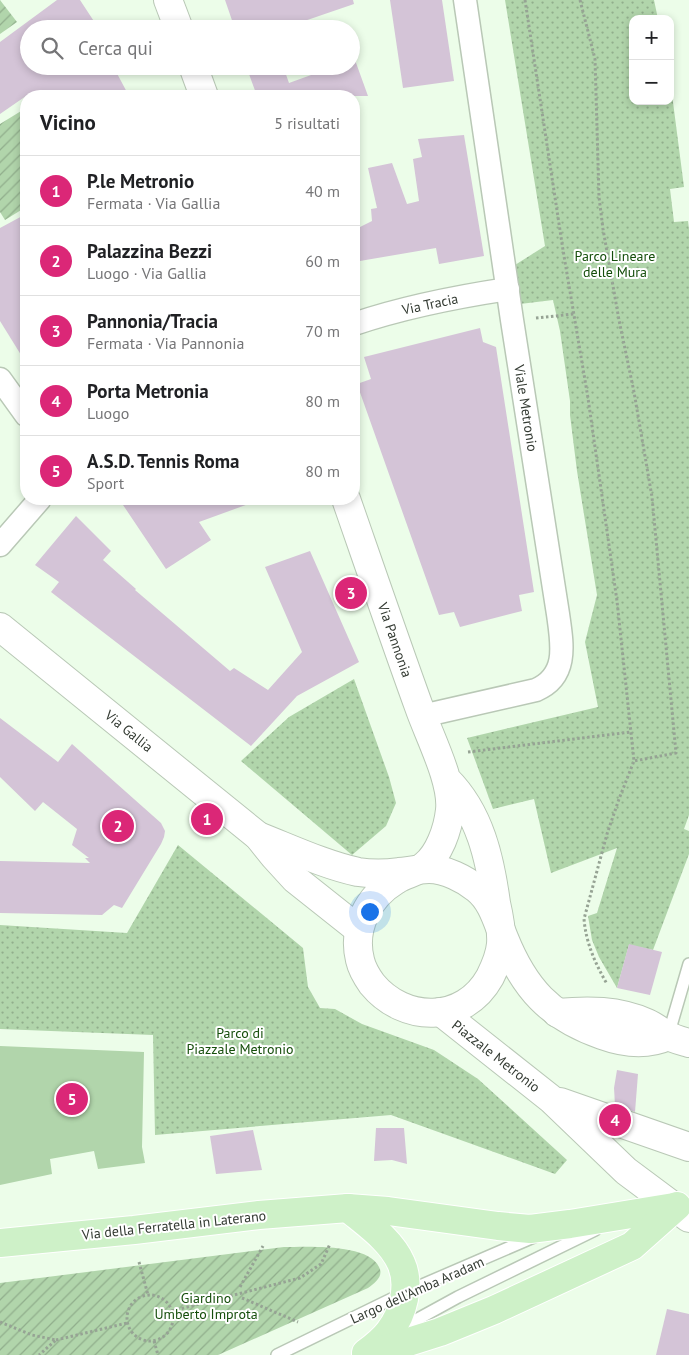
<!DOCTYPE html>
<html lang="it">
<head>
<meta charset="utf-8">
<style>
	body { margin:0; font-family:"PT Sans",sans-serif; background:#f6f6f6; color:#202124 }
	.controls { position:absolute; right:15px; top:15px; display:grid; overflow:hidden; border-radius:10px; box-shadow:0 2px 8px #0003 }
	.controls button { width:45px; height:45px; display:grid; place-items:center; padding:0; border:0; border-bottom:1px solid #e0e0e0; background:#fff; color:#202124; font:25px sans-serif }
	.you { position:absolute; left:369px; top:911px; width:18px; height:18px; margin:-12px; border:4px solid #fff; border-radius:50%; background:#1a73e8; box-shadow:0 0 0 8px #1a73e833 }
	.badge { display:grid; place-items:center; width:32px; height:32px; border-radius:50%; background:#db2777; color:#fff; font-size:16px; font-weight:700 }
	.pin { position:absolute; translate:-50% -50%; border:2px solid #fff; box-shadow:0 1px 5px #0006 }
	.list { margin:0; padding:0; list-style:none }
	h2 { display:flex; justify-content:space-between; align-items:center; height:65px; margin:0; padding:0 20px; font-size:21px }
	h2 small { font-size:16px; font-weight:400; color:#757577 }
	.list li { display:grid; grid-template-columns:32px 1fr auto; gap:15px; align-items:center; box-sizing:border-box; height:70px; padding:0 20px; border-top:1px solid #e0e0e0 }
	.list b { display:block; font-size:19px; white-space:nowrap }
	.list p { margin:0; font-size:16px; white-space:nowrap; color:#757577 }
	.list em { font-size:16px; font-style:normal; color:#757577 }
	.icon { flex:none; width:28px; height:28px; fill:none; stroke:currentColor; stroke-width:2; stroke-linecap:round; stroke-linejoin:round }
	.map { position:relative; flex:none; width:689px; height:1355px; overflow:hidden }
	.search { position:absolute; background:#fff; box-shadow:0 2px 8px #0003; left:20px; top:20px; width:340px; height:55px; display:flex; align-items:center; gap:12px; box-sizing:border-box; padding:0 18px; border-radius:28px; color:#757577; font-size:19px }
	.panel { position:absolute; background:#fff; box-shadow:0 2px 8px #0003; left:20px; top:90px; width:340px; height:415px; border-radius:20px }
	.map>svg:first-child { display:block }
</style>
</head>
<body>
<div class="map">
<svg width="689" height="1355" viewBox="0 0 689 1355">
	<defs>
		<pattern id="park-dots" width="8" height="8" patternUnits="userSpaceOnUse" patternTransform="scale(1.25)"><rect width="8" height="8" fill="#b1d5ab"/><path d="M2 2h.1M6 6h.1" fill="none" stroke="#91ae8c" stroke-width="1.8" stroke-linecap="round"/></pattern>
		<pattern id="garden-furrows" width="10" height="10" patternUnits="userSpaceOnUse" patternTransform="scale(1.25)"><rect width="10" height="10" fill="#b1d5ab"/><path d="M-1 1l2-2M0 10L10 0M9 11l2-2" fill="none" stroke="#91ae8c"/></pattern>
	</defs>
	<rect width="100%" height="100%" fill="#ecfde9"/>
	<g fill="url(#park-dots)">
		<path d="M505,0H654L658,19H633V101H670V79L684,187L670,189L674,222L688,221L689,229V815L684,829L689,831V854L653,950L629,945L617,988L599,957L592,940L588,916L597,913L617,848L551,873L534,799L493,809L467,738L598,707L585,642L597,595L577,471L570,415V401L560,331L553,300L520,304L515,265L545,246Z"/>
		<path d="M354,679L389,777L396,803L386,826L352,855L241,761L289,717Z"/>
		<path d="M178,845L303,948L308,987L320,1008L335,1009L362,1024L434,1050L478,1079L567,1160L555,1174L391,1115L155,1135L153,1035L0,1029V925L127,933Z"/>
	</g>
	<g fill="url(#garden-furrows)">
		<path d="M0,0L17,22L0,34Z"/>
		<path d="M26,108V207L5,220L0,212V124Z"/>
		<path d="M284,1247C306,1247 368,1243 379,1267C384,1276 375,1283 368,1288L218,1355H0V1283Z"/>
	</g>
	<path fill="#b1d5ab" d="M0,1046L144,1052L142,1147L145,1163L98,1169L94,1151L50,1159L52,1174L0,1185Z"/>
	<g fill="#d4c4d7">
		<path d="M57,0H80L99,29H29V66H113L129,96H26L0,114V42Z"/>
		<path d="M225,0H353L354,4L281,29H235Z"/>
		<path d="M390,0H442L454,81L403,88Z"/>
		<path d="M355,60L368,96H257L246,66H283L289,83L336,66H351V61Z"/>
		<path d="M464,135L484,256L439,264L436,248L354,262V230L372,221L371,209L377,208L368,168L392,163L407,204L419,201L413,159L422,157L418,139Z"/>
		<path d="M26,214V363L0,321V228Z"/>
		<path d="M480,328L483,342L496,347L534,592L519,595L522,611L460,627L454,612L439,615L357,384L371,379L364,357Z"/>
		<path d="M119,499H254V502L199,522L211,540L166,569Z"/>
		<path d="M76,516L111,551L103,560L136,589L135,590L230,671L234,668L268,690L302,652L265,567L310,551L359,662L297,696L251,746L51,592L59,582L35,565Z"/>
		<path d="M0,718L58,762L72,744L161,823L165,831L164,837L161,844L122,908L114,905L102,915L0,913V861L90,863L85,858H89L72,845L77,829L43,802L35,811L0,777Z"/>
		<path d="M629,944L662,952L650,995L617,988Z"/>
		<path d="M617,1070L638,1074L635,1112L615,1105L614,1088Z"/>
		<path d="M376,1128H404L407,1164L392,1160L374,1161Z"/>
		<path d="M253,1130L262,1170L216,1174L210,1136Z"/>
		<path d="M667,1309L689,1314V1355H656Z"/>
	</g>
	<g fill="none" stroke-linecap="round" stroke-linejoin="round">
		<defs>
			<g id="lane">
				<path d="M668,1036L689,964"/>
				<path d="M399,1332L416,1320L458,1297L595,1230"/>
				<path d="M277,1355L406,1292L536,1236"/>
			</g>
			<g id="street">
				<path d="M354,324C404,307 455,297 508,289"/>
				<path d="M0,379L26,415"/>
				<path d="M0,545L40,499"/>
				<path d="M422,716L536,690C569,676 562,643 558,614L512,320L465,0"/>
			</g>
			<g id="secondary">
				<path d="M168,0L179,29"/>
				<path d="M193,66L204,96"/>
				<path d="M346,499C370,568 394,638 419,707C429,736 453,781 450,810C448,829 439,855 424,866C416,873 405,874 396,880C368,897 352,928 360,960C362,969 367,977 372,984C404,1023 464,1024 490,977C495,967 500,956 501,944C502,930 499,916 496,903C490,859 480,813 447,780"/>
				<path d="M0,627L258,836L274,856L295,879L358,929"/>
				<path d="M258,836C289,848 325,865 358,872C371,874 385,874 399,872C409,871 419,869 429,869C445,869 465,879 477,889C492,901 497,921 504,938C524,988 550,1017 602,1035C624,1043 646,1046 668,1036"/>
				<path d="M441,1012L551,1099L626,1171L689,1218"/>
				<path d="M557,1013C588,1010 618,1010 647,1023C654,1026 660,1031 667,1035C673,1039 682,1041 689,1043"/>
				<path d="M560,1102L689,1147"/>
			</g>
			<g id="primary">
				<path d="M348,1208C367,1224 391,1240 401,1263C411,1285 403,1314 389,1332C383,1340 374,1347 366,1353"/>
				<path d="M0,1243L134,1230L259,1215L348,1208L388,1211L498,1226L530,1229L570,1224L674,1207"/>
				<path d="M367,1355L440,1332L494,1310L632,1246L677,1206"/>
			</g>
		</defs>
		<use href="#lane" stroke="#b9c8b6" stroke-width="14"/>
		<use href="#street" stroke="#b9c8b6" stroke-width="25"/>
		<use href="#secondary" stroke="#b9c8b6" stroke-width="30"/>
		<use href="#primary" stroke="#fff" stroke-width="30"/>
		<g stroke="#96a394" stroke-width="3" stroke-dasharray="2.5 2.5" stroke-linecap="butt">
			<path d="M525,0L563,250L588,398L617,601L634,761L619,799L607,834L584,919C586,943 595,963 607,984"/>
			<path d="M580,0L595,59L599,197L603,229L619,320L634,392L652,497L676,753L634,761"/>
			<path d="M536,318L574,314"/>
			<path d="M468,752L631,732"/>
			<path d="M139,1262L148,1295"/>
			<path d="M240,1287L263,1246"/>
			<circle cx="150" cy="1318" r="23"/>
			<path d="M242,1298L298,1322"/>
			<path d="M172,1311L300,1278L321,1264L330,1244"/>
			<path d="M0,1322L32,1335L56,1340L39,1355"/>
			<path d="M56,1340L127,1323"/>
			<path d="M154,1341L158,1355"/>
		</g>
		<use href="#lane" stroke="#fff" stroke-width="11"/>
		<use href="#street" stroke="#fff" stroke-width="22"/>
		<use href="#secondary" stroke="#fff" stroke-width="28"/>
		<use href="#primary" stroke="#cef1c8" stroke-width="28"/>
	</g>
	<g text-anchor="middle" stroke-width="4" stroke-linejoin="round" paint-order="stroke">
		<g font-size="14" fill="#154e0b" stroke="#fff">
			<text x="615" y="261">Parco Lineare<tspan x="615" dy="16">delle Mura</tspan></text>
			<text x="240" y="1038">Parco di<tspan x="240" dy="16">Piazzale Metronio</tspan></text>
			<text x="206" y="1303">Giardino<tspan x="206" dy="16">Umberto Improta</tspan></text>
		</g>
		<g font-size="14" fill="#333a32" stroke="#fff">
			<text transform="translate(430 304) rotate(-12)" y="5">Via Tracia</text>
			<text transform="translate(526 408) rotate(81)" y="5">Viale Metronio</text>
			<text transform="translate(395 640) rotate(71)" y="5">Via Pannonia</text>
			<text transform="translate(129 731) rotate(39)" y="5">Via Gallia</text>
			<text transform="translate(496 1056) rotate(38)" y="5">Piazzale Metronio</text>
			<text transform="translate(174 1225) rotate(-6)" y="5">Via della Ferratella in Laterano</text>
			<text transform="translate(417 1290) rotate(-24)" y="5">Largo dell'Amba Aradam</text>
		</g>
	</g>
</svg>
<div class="controls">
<button>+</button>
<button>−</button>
</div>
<div class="you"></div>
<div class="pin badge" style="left:207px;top:819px">1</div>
<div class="pin badge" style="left:118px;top:826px">2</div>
<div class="pin badge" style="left:351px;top:593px">3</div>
<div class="pin badge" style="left:615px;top:1120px">4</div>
<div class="pin badge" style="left:72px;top:1099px">5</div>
<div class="search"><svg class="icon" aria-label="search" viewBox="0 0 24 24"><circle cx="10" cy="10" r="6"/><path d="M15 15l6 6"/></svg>Cerca qui</div>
<section class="panel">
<h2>Vicino<small>5 risultati</small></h2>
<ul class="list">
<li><span class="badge">1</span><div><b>P.le Metronio</b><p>Fermata · Via Gallia</p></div><em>40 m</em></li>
<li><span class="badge">2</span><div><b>Palazzina Bezzi</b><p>Luogo · Via Gallia</p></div><em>60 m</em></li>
<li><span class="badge">3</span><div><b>Pannonia/Tracia</b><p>Fermata · Via Pannonia</p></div><em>70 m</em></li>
<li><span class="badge">4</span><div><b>Porta Metronia</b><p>Luogo</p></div><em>80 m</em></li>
<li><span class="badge">5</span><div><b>A.S.D. Tennis Roma</b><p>Sport</p></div><em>80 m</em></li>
</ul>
</section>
</div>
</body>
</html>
